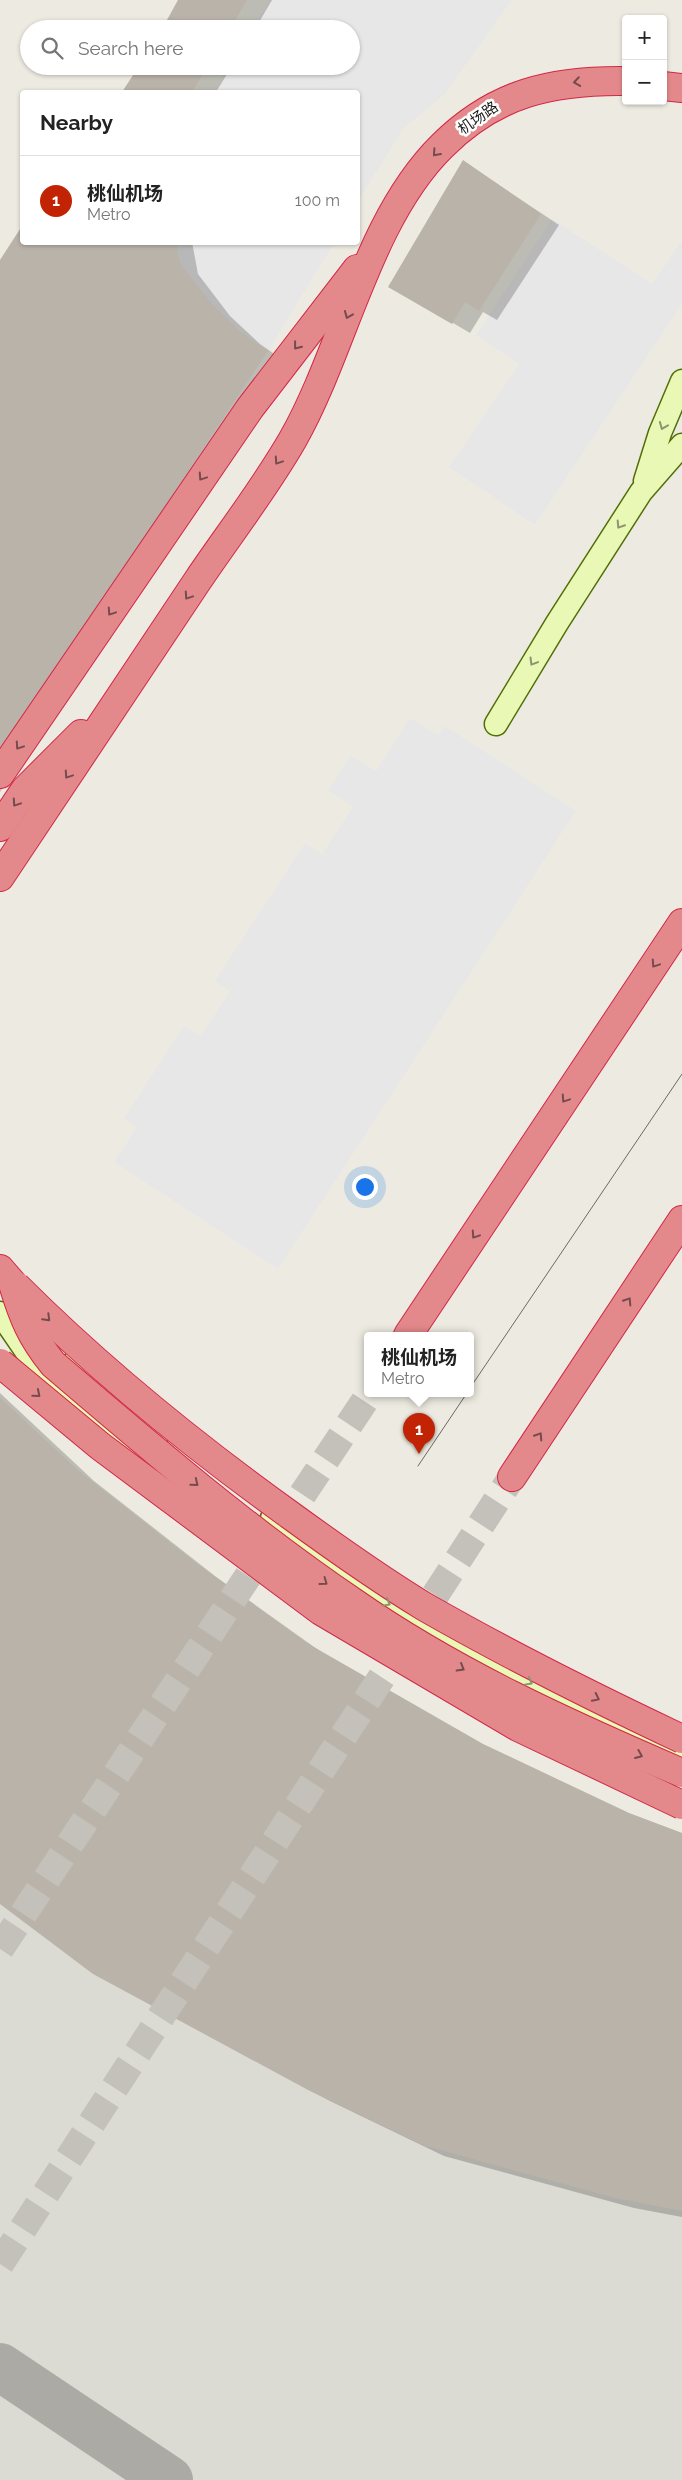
<!DOCTYPE html>
<html lang="en">
<head>
<meta charset="utf-8">
<style>
	body { margin:0; font-family:Raleway,"Noto Sans SC",sans-serif; background:#f6f6f6; color:#222 }
	.controls { position:absolute; right:15px; top:15px; display:grid; overflow:hidden; border-radius:5px; box-shadow:0 1px 4px #0004 }
	.controls button { width:45px; height:45px; display:grid; place-items:center; padding:0; border:0; border-bottom:1px solid #e0e0e0; background:#fff; color:#222; font:25px sans-serif }
	.you { position:absolute; left:364px; top:1186px; width:18px; height:18px; margin:-12px; border:4px solid #fff; border-radius:50%; background:#1a73e8; box-shadow:0 0 0 8px #1a73e833 }
	.badge { display:grid; place-items:center; width:32px; height:32px; border-radius:50%; background:#c22304; color:#fff; font-size:16px; font-weight:700 }
	.pin { position:absolute; translate:-50% -41px; filter:drop-shadow(0 1px 2px #0008) }
	.pin::after { content:''; position:absolute; top:26px; width:18px; height:15px; background:inherit; clip-path:polygon(0 0,100% 0,50% 100%) }
	.popup { position:absolute; left:364px; top:1332px; width:110px; height:65px; box-sizing:border-box; display:grid; place-content:center; border-radius:5px; background:#fff; filter:drop-shadow(0 1px 4px #0005); font-size:16px; white-space:nowrap; color:#767676 }
	.popup b { font-size:19px; color:#222 }
	.popup::after { content:''; position:absolute; left:50%; top:100%; margin-left:-10px; border:10px solid transparent; border-top-color:#fff }
	.list { margin:0; padding:0; list-style:none }
	h2 { display:flex; justify-content:space-between; align-items:center; height:65px; margin:0; padding:0 20px; font-size:21px }
	h2 small { font-size:16px; font-weight:400; color:#767676 }
	.list li { display:grid; grid-template-columns:32px 1fr auto; gap:15px; align-items:center; box-sizing:border-box; height:90px; padding:0 20px; border-top:1px solid #e0e0e0 }
	.list b { display:block; font-size:19px; white-space:nowrap }
	.list p { margin:0; font-size:16px; white-space:nowrap; color:#767676 }
	.list em { font-size:16px; font-style:normal; color:#767676 }
	.icon { flex:none; width:28px; height:28px; fill:none; stroke:currentColor; stroke-width:2; stroke-linecap:round; stroke-linejoin:round }
	.map { position:relative; flex:none; width:682px; height:2480px; overflow:hidden }
	.search { position:absolute; background:#fff; box-shadow:0 1px 4px #0004; left:20px; top:20px; width:340px; height:55px; display:flex; align-items:center; gap:12px; box-sizing:border-box; padding:0 18px; border-radius:28px; color:#767676; font-size:19px }
	.panel { position:absolute; background:#fff; box-shadow:0 1px 4px #0004; left:20px; top:90px; width:340px; height:155px; border-radius:5px }
	.map>svg:first-child { display:block }
</style>
</head>
<body>
<div class="map">
<svg width="682" height="2480" viewBox="0 0 682 2480">
	<rect width="100%" height="100%" fill="#edebe1"/>
	<path fill="#dbdad3" d="M0,1398L76,1469L197,1564L305,1642L483,1744L629,1813L682,1833V2480H0Z"/>
	<g fill="#e7e7e7">
		<path d="M270,0H512L445,94L404,128L358,201V92H215L230,66H351V29H252Z"/>
		<path d="M552,219L652,284L682,241V304L535,525L449,467L519,364L476,335Z"/>
		<path d="M176,243H334L268,351L241,332L212,304L180,263Z"/>
		<path d="M410,718L438,735L445,726L576,811L278,1269L114,1162L137,1127L124,1118L184,1026L201,1036L230,991L215,981L305,843L322,854L353,807L328,790L351,756L376,771Z"/>
	</g>
	<g fill="#0003">
		<path d="M180,0H272L255,29H163Z"/>
		<path d="M141,66H232L216,92H124Z"/>
		<path d="M463,161L559,225L497,320L483,312L470,333L390,286Z"/>
		<path d="M22,229V242H192L198,274L230,316L260,344L286,362L0,792V262Z"/>
		<path d="M0,1393L94,1481L215,1576L324,1654L482,1745L629,1814L682,1834V2217L634,2208L444,2156L330,2101L113,1984L0,1903Z"/>
	</g>
	<g fill="none" stroke-linecap="round" stroke-linejoin="round">
		<path stroke="#abaaa5" stroke-width="48" d="M0,2367L169,2480"/>
	</g>
	<g fill="#b9b3aa">
		<path d="M178,0H247L230,29H162Z"/>
		<path d="M139,66H208L192,92H122Z"/>
		<path d="M463,160L541,214L479,311L465,302L452,324L388,287Z"/>
		<path d="M22,226V242H176L180,263L212,304L241,332L268,351L0,754V260Z"/>
		<path d="M0,1398L76,1469L197,1564L305,1642L483,1744L629,1813L682,1833V2211L615,2198L425,2146L310,2091L93,1974L0,1904Z"/>
	</g>
	<g fill="none" stroke-linecap="round" stroke-linejoin="round">
		<g stroke="#c3c1b9" stroke-width="28" stroke-dasharray="28 14" stroke-linecap="butt">
			<path d="M0,1949L370,1393"/>
			<path d="M0,2264L512,1477"/>
		</g>
		<defs>
			<g id="secondary">
				<path d="M645,481L660,433L682,381"/>
				<path d="M496,724L557,623L641,492L682,445"/>
				<path d="M0,1313L26,1351L70,1397L159,1476"/>
				<path d="M72,1364L160,1432"/>
				<path d="M272,1518L372,1595L595,1719L679,1750"/>
			</g>
			<g id="highway">
				<path d="M663,86L682,88"/>
				<path d="M0,774L250,408L357,269"/>
				<path d="M0,827L25,790L81,734"/>
				<path d="M0,877C66,778 132,679 198,580C229,534 265,488 293,439C344,349 367,220 442,146C495,93 552,80 626,81"/>
				<path d="M0,1269L13,1284"/>
				<path d="M408,1335L682,923"/>
				<path d="M512,1477L682,1220"/>
			</g>
		</defs>
		<use href="#secondary" stroke="#526e07" stroke-width="25"/>
		<use href="#highway" stroke="#d22746" stroke-width="30"/>
		<use href="#secondary" stroke="#e9f8b4" stroke-width="22"/>
		<use href="#highway" stroke="#e4898b" stroke-width="28"/>
		<g stroke="#696969" stroke-width="1">
			<path d="M470,1388L682,1074"/>
			<path d="M418,1466L467,1393"/>
		</g>
		<defs>
			<g id="highway-bridge">
				<path d="M13,1284C23,1317 31,1337 53,1364C150,1447 247,1530 353,1602C455,1673 568,1724 682,1773"/>
				<path d="M16,1286C100,1370 194,1446 290,1515C334,1547 379,1579 425,1607C509,1655 595,1698 682,1739"/>
				<path d="M0,1363L100,1446L321,1611L518,1727L682,1805"/>
			</g>
		</defs>
		<use href="#highway-bridge" stroke="#d22746" stroke-width="30" stroke-linecap="butt"/>
		<use href="#highway-bridge" stroke="#e4898b" stroke-width="28"/>
	</g>
	<defs><path id="oneway-chevron" d="M-2-3.5L2.5 0L-2 3.5" fill="none" stroke-width="1.6" stroke-linecap="round" stroke-linejoin="round" transform="scale(1.25)"/></defs>
	<g stroke="#754c4d">
		<use href="#oneway-chevron" transform="translate(577 82) rotate(171)"/>
		<use href="#oneway-chevron" transform="translate(436 153) rotate(132)"/>
		<use href="#oneway-chevron" transform="translate(348 315) rotate(113)"/>
		<use href="#oneway-chevron" transform="translate(297 346) rotate(128)"/>
		<use href="#oneway-chevron" transform="translate(278 461) rotate(124)"/>
		<use href="#oneway-chevron" transform="translate(202 477) rotate(124)"/>
		<use href="#oneway-chevron" transform="translate(188 596) rotate(124)"/>
		<use href="#oneway-chevron" transform="translate(111 612) rotate(124)"/>
		<use href="#oneway-chevron" transform="translate(19 746) rotate(124)"/>
		<use href="#oneway-chevron" transform="translate(68 775) rotate(124)"/>
		<use href="#oneway-chevron" transform="translate(16 803) rotate(124)"/>
		<use href="#oneway-chevron" transform="translate(655 964) rotate(124)"/>
		<use href="#oneway-chevron" transform="translate(565 1099) rotate(124)"/>
		<use href="#oneway-chevron" transform="translate(475 1235) rotate(124)"/>
		<use href="#oneway-chevron" transform="translate(628 1301) rotate(-57)"/>
		<use href="#oneway-chevron" transform="translate(47 1318) rotate(45)"/>
		<use href="#oneway-chevron" transform="translate(37 1394) rotate(40)"/>
		<use href="#oneway-chevron" transform="translate(539 1436) rotate(-57)"/>
		<use href="#oneway-chevron" transform="translate(195 1483) rotate(39)"/>
		<use href="#oneway-chevron" transform="translate(324 1582) rotate(36)"/>
		<use href="#oneway-chevron" transform="translate(461 1668) rotate(30)"/>
		<use href="#oneway-chevron" transform="translate(596 1698) rotate(26)"/>
		<use href="#oneway-chevron" transform="translate(639 1755) rotate(23)"/>
	</g>
	<g stroke="#8c956f">
		<use href="#oneway-chevron" transform="translate(663 426) rotate(112)"/>
		<use href="#oneway-chevron" transform="translate(620 525) rotate(123)"/>
		<use href="#oneway-chevron" transform="translate(533 662) rotate(121)"/>
		<use href="#oneway-chevron" transform="translate(387 1603) rotate(29)"/>
		<use href="#oneway-chevron" transform="translate(529 1682) rotate(29)"/>
	</g>
	<g text-anchor="middle" stroke-width="5" stroke-linejoin="round" paint-order="stroke">
		<g font-size="15" fill="#1b1b1b" stroke="#fff">
			<text transform="translate(478 118) rotate(-35)" y="5">机场路</text>
		</g>
	</g>
</svg>
<div class="controls">
<button>+</button>
<button>−</button>
</div>
<div class="you"></div>
<div class="pin badge" style="left:419px;top:1454px">1</div>
<div class="popup"><b>桃仙机场</b>Metro</div>
<div class="search"><svg class="icon" aria-label="search" viewBox="0 0 24 24"><circle cx="10" cy="10" r="6"/><path d="M15 15l6 6"/></svg>Search here</div>
<section class="panel">
<h2>Nearby<small></small></h2>
<ul class="list">
<li><span class="badge">1</span><div><b>桃仙机场</b><p>Metro</p></div><em>100 m</em></li>
</ul>
</section>
</div>
</body>
</html>
